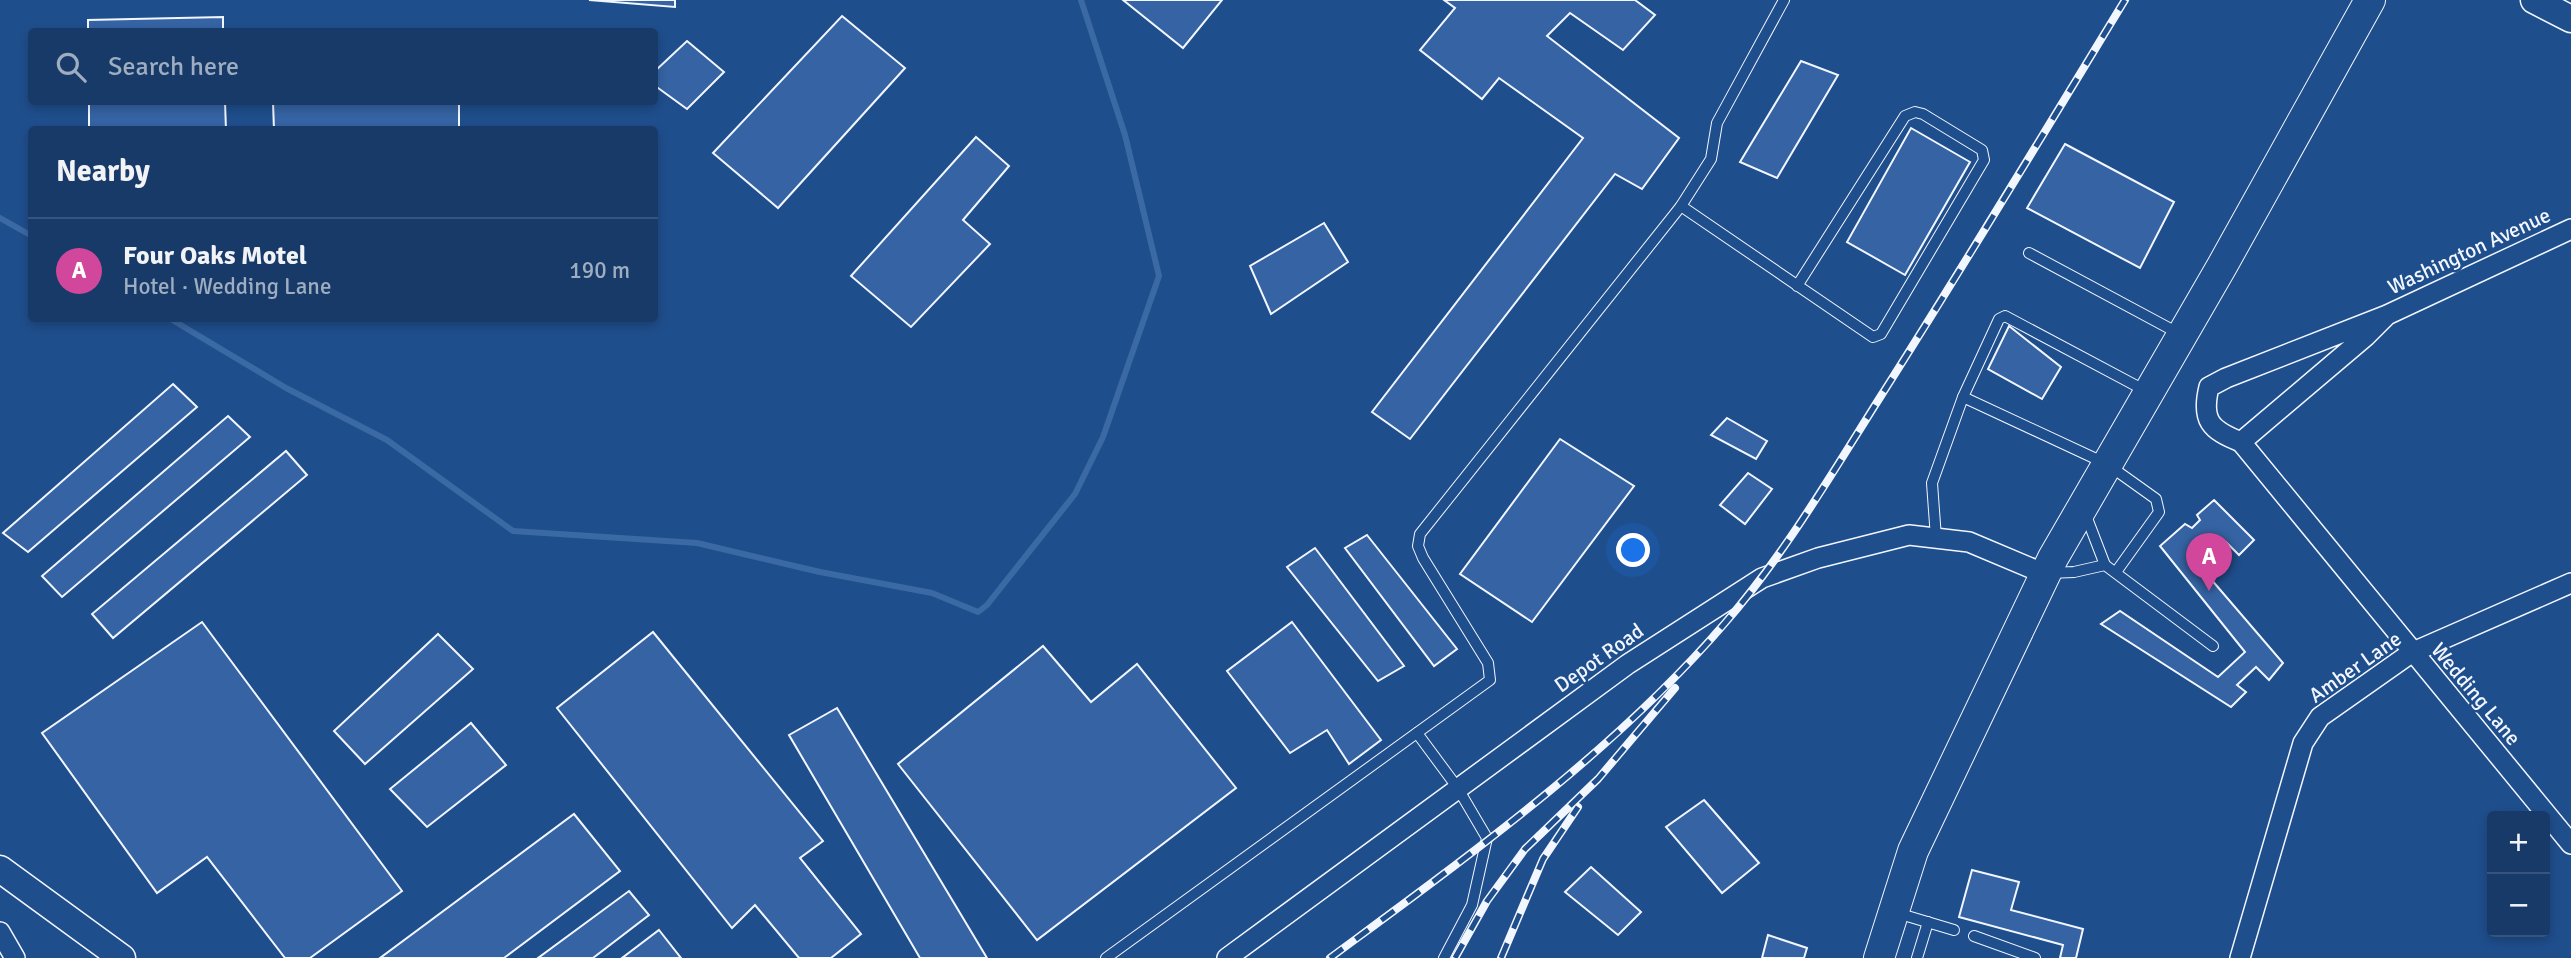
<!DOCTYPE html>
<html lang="en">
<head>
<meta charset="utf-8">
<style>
	body { margin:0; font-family:Signika,sans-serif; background:#244571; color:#f1f3f6 }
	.controls { position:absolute; right:21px; bottom:21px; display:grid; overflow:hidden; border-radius:7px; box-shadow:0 4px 10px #0003 }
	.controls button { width:63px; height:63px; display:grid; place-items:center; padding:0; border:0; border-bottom:2px solid #36547d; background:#173a69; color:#f1f3f6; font:35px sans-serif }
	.you { position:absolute; left:1634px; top:551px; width:24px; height:24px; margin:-18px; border:5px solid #fff; border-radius:50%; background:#1a73e8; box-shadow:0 0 0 10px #1a73e833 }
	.badge { display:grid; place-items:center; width:46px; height:46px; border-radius:50%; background:#8c9099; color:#fff; font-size:23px; font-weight:700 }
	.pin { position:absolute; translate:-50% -58px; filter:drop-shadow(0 2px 4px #0008) }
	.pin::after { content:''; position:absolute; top:37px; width:24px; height:21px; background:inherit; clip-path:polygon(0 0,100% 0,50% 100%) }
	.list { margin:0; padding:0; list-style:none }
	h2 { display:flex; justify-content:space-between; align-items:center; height:91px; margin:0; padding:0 28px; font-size:30px }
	h2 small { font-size:23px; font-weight:400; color:#9eadc0 }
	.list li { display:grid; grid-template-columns:46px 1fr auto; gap:21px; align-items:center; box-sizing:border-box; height:105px; padding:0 28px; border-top:2px solid #36547d }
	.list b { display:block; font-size:26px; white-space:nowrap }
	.list p { margin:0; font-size:23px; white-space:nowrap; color:#9eadc0 }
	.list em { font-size:23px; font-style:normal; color:#9eadc0 }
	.icon { flex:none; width:38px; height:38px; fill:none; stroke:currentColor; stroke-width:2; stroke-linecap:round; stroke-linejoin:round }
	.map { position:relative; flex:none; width:2571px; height:958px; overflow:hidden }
	.search { position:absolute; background:#173a69; box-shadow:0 4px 10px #0003; left:28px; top:28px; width:630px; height:77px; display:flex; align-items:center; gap:18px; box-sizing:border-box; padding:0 24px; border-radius:7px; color:#9eadc0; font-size:26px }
	.panel { position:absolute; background:#173a69; box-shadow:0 4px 10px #0003; left:28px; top:126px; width:630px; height:196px; border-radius:7px }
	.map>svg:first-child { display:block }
</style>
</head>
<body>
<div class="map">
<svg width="2571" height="958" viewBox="0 0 2571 958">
	<rect width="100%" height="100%" fill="#1f4e8c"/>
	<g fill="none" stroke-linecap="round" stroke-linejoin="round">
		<g stroke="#3b69a3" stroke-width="6">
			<path d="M0,218L32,236"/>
			<path d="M169,318L286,388L387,440L513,531L697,543L820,572L932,593L978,612L987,605L1075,494L1103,437L1159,276L1125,135L1081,0"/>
		</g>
	</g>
	<g fill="#3563a3" stroke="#f2f6ff" stroke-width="2">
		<path d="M589,0H675V7Z"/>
		<path d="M1123,0H1222L1183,48Z"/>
		<path d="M1444,0H1635L1655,15L1623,50L1570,13L1547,36L1679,138L1642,189L1615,174L1410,439L1372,412L1583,138L1499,78L1482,99L1420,50L1455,8Z"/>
		<path d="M842,16L905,68L778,208L713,153Z"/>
		<path d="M223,17V32H88V20Z"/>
		<path d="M687,41L724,72L687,109L654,85V72Z"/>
		<path d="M1801,61L1838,75L1777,178L1740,162Z"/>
		<path d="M89,102H225L226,130H89Z"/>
		<path d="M273,102H459V130H274Z"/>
		<path d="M1911,128L1970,162L1905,275L1847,242Z"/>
		<path d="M976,137L1009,166L963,220L990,244L911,327L851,276Z"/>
		<path d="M2065,144L2174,202L2140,268L2027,208Z"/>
		<path d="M1324,223L1348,262L1271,314L1250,266Z"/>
		<path d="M2009,326L2061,367L2042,399L1988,369Z"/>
		<path d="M173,384L197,407L28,552L3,533Z"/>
		<path d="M228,416L250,437L62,597L42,576Z"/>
		<path d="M1727,418L1767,441L1756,459L1711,435Z"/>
		<path d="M1560,439L1634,486L1532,622L1460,574Z"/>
		<path d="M286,451L307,475L113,638L92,614Z"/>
		<path d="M1748,473L1772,489L1745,524L1720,505Z"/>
		<path d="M2214,500L2254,540L2239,555L2226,542L2217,549L2222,554L2204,571L2283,663L2269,680L2256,667L2237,685L2246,692L2231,707L2101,624L2120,611L2218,677L2245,652L2160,546L2185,524L2192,528L2200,520L2197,515Z"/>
		<path d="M1367,535L1457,649L1434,666L1345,548Z"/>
		<path d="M1315,548L1404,666L1378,681L1287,567Z"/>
		<path d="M202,622L402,891L310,958H285L207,857L157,893L42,733Z"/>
		<path d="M1292,622L1381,740L1349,764L1327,730L1290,753L1227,671Z"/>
		<path d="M653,632L823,841L800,858L861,934L831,958H799L755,905L732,928L557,708Z"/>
		<path d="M438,634L473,669L365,764L334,731Z"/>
		<path d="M1043,646L1091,702L1137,664L1236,788L1037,940L898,764Z"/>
		<path d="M837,708L987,958H920L789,735Z"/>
		<path d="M471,723L506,765L427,827L390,789Z"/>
		<path d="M1704,800L1759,863L1722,893L1666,827Z"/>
		<path d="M574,814L620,871L504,958H380Z"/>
		<path d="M1591,867L1641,912L1618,935L1565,892Z"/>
		<path d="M1972,870L2019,882L2011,910L2083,929L2076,958H2060L2063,945L1959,917Z"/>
		<path d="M629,891L649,915L593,958H538Z"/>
		<path d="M659,930L681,958H622Z"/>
		<path d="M1768,935L1807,948L1804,958H1762Z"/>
	</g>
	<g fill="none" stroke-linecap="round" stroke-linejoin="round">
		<defs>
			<g id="service">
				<path d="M1784,0L1717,123L1711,159L1681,206L1873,337L1881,334L1984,160L1982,150L1923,114L1915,112L1905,116L1797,286"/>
				<path d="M2029,253L2178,333"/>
				<path d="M1963,397L1999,319L2005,316L2146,391"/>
				<path d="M2085,513L2105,565"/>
				<path d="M1936,538L1932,483L1963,397L2107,464L2156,499L2159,512L2116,572"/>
				<path d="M2049,573L2074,572L2105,565L2213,646"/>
				<path d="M1417,733L1457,787L1487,838L1472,905L1444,958"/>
				<path d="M1897,913L1954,930"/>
				<path d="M1974,936L2035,958"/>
				<path d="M1106,958L1490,680L1488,663L1423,558L1418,546L1420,534L1681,206"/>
				<path d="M1917,958L1928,922"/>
			</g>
			<g id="minor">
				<path d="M2387,315L2366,336L2241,442C2210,430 2201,420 2209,387L2226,378L2387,315L2571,229"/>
				<path d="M2241,442L2571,844"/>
				<path d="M0,932L15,958"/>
				<path d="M1227,958L1628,664L1762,578L1818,558L1909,535L1969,542L2045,574"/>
				<path d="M2240,958L2303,743L2320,717L2411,653L2571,583"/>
			</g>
			<g id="secondary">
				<path d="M2534,0L2571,19"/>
				<path d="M0,869L122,958"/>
			</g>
			<path id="primary" d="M1879,958L1913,851L2053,558L2222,266L2370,0"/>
		</defs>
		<use href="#service" stroke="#f2f6ff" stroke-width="12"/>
		<use href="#minor" stroke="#f2f6ff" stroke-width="22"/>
		<use href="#secondary" stroke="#f2f6ff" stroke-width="29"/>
		<use href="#primary" stroke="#f2f6ff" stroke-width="32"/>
		<use href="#service" stroke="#1f4e8c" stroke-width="10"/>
		<use href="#minor" stroke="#1f4e8c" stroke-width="19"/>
		<use href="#secondary" stroke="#1f4e8c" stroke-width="26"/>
		<use href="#primary" stroke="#1f4e8c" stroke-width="30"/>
		<defs>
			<g id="rail">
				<path d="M1330,958C1467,857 1613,753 1725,623C1784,555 1831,475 1879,399C1963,267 2044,133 2125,0"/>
				<path d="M1455,958L1487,901L1525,849L1598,779L1675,688"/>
				<path d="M1501,958L1543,859L1578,807"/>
			</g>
		</defs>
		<use href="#rail" stroke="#f2f6ff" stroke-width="8"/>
		<use href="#rail" stroke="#1f4e8c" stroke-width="5" stroke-dasharray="16" stroke-linecap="butt"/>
	</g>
	<g text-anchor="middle" stroke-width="5" stroke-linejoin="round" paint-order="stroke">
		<g font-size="21" fill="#f2f6ff" stroke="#1f4e8c">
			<text transform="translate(2469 251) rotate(-25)" y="7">Washington Avenue</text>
			<text transform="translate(1599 658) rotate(-35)" y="7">Depot Road</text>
			<text transform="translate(2355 667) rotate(-35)" y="7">Amber Lane</text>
			<text transform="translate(2476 694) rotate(50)" y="7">Wedding Lane</text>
		</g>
	</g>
</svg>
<div class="controls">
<button>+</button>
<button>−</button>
</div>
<div class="you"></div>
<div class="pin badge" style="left:2209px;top:591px;background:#d1479c">A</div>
<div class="search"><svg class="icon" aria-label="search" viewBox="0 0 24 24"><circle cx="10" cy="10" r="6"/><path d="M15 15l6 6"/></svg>Search here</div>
<section class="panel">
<h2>Nearby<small></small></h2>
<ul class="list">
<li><span class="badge" style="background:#d1479c">A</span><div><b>Four Oaks Motel</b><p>Hotel · Wedding Lane</p></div><em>190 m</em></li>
</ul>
</section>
</div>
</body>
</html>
